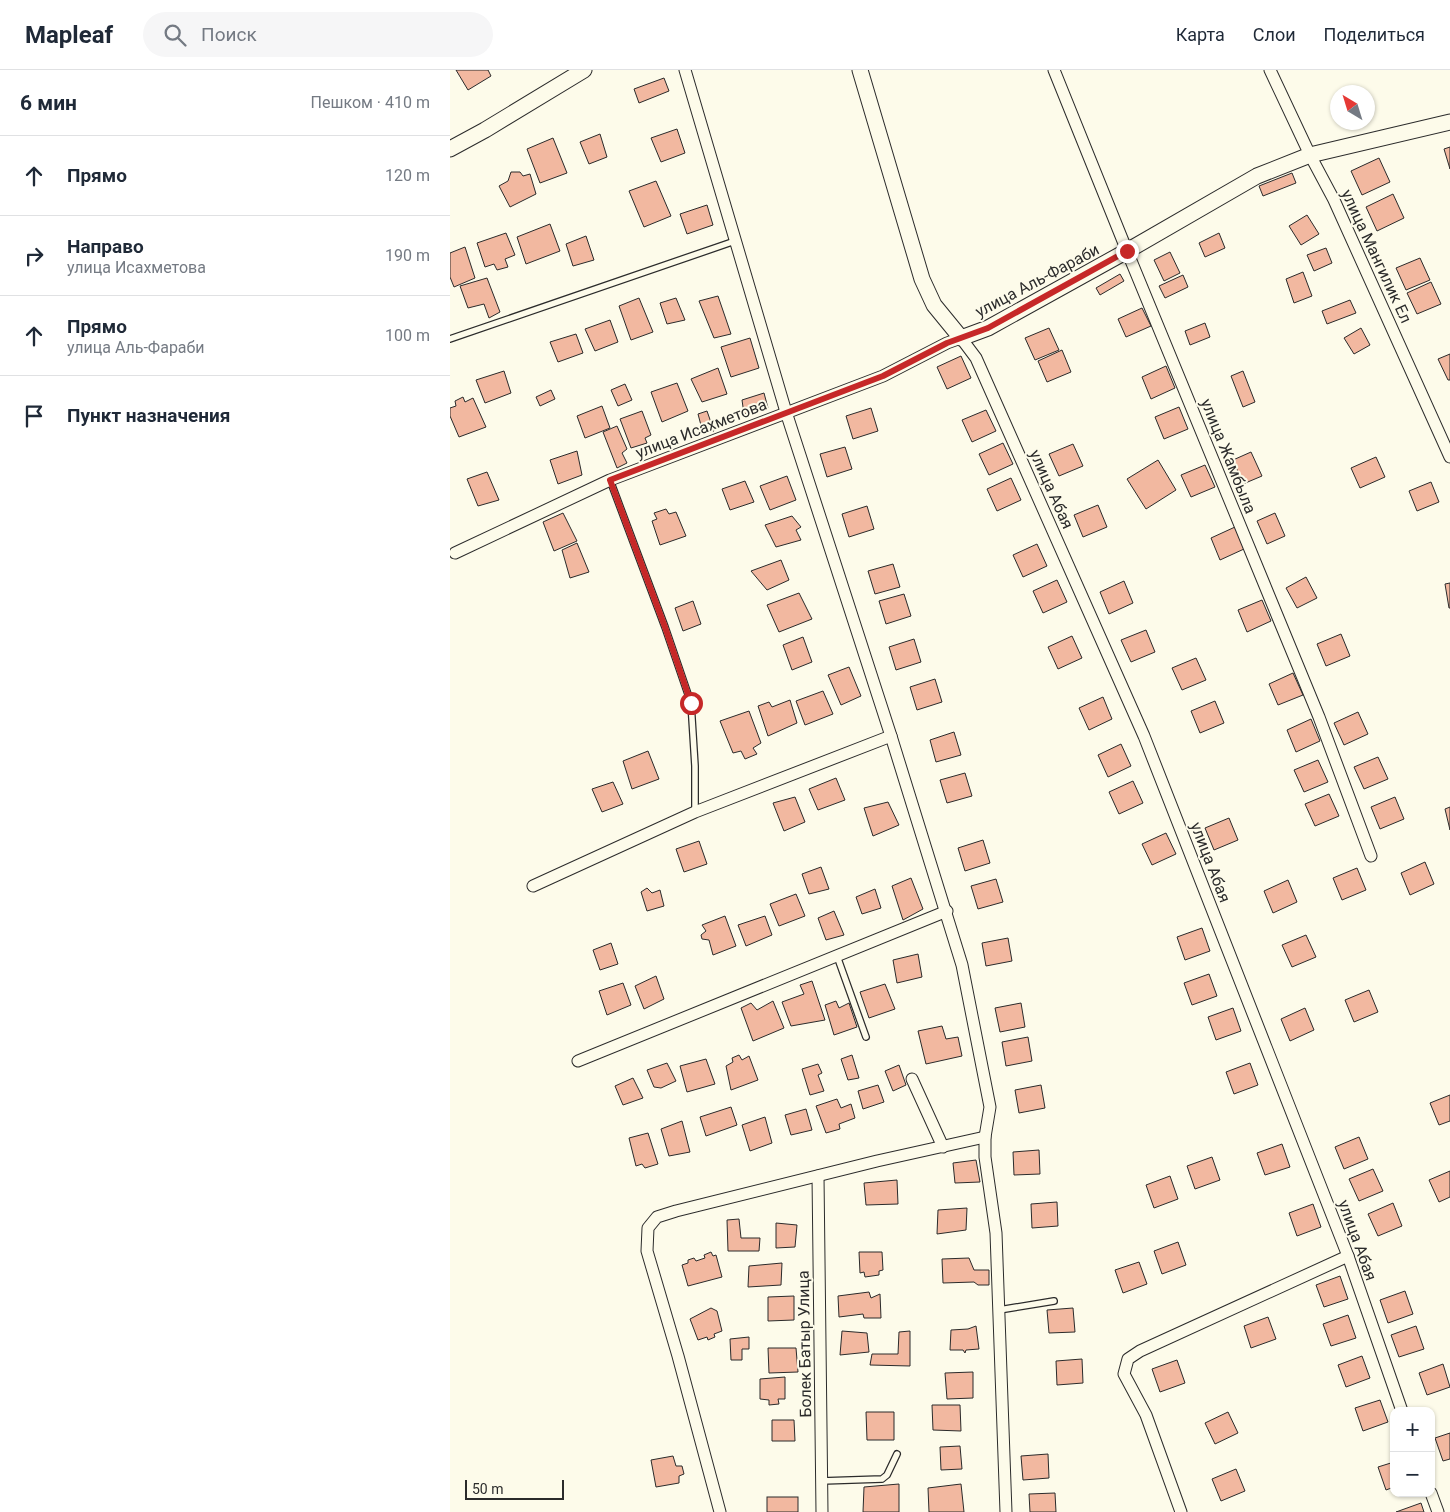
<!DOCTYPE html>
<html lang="ru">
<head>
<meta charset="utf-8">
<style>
	body { margin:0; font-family:Roboto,sans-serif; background:#f6f6f7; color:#1f2937 }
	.controls { position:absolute; right:15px; bottom:15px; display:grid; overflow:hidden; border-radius:10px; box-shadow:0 1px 4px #0004 }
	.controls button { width:45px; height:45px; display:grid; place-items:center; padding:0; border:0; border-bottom:1px solid #e0e1e3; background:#fff; color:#1f2937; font:25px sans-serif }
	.compass { position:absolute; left:880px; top:15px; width:45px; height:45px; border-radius:50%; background:#fff; box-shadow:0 1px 4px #0004; rotate:322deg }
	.scale { position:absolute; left:15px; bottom:12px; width:99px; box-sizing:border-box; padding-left:5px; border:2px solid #2b2b2b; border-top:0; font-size:14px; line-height:18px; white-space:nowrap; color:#2b2b2b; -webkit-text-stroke:4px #fdfbea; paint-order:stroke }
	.stop { position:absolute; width:15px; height:15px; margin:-11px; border:4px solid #c62828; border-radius:50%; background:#fff }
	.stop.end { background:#c62828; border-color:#fff; box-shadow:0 1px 5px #0008 }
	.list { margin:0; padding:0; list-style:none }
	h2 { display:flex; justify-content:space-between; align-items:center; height:65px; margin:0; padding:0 20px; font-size:21px }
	h2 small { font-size:16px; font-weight:400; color:#747a83 }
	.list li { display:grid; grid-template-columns:32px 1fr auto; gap:15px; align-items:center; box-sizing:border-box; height:80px; padding:0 20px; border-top:1px solid #e0e1e3 }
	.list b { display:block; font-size:19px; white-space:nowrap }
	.list p { margin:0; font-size:16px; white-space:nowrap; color:#747a83 }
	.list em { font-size:16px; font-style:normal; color:#747a83 }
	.icon { flex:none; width:28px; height:28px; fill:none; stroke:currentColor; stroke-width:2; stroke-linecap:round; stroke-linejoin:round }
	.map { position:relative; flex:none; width:1000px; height:1442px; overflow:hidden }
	header { display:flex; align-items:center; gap:30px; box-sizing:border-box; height:70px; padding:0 25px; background:#fff; border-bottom:1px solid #e0e1e3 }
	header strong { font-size:24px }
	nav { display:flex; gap:28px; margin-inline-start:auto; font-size:18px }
	.search { width:350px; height:45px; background:#f6f6f7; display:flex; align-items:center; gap:12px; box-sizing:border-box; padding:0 18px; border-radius:28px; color:#747a83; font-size:19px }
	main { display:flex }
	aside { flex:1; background:#fff }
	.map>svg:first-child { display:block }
</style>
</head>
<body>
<header>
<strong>Mapleaf</strong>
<div class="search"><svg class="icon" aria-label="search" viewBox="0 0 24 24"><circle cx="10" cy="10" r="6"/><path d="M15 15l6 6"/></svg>Поиск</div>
<nav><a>Карта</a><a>Слои</a><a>Поделиться</a></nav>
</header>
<main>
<aside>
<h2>6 мин<small>Пешком · 410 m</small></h2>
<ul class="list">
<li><svg class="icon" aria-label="ahead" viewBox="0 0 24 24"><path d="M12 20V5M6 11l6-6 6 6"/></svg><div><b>Прямо</b></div><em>120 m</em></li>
<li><svg class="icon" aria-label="right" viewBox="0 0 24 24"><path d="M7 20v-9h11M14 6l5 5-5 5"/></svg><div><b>Направо</b><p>улица Исахметова</p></div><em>190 m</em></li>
<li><svg class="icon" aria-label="ahead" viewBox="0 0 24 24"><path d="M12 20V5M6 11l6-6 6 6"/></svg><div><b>Прямо</b><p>улица Аль-Фараби</p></div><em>100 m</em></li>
<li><svg class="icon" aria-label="arrive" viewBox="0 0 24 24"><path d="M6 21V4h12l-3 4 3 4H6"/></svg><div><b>Пункт назначения</b></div></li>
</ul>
</aside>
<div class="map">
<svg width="1000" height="1442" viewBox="0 0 1000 1442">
	<rect width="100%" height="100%" fill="#fdfbea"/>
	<g fill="#f2b8a0" stroke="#2b2b2b">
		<path d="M6,0H38L41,6L18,20Z"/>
		<path d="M214,8L219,21L189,33L184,19Z"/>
		<path d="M227,59L235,83L211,92L201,68Z"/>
		<path d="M150,64L157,87L139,94L130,72Z"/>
		<path d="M103,68L117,103L90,113L77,79Z"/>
		<path d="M1000,77V99L994,79Z"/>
		<path d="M929,88L940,112L912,125L901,101Z"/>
		<path d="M61,102H70L73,106L80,104L86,124L60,137L49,116L58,111Z"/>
		<path d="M842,103L846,113L813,126L809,116Z"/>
		<path d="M206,111L221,146L194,157L179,121Z"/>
		<path d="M943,124L954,148L927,161L916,137Z"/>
		<path d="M257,135L263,155L237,164L230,144Z"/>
		<path d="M857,145L869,164L851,175L839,156Z"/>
		<path d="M100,154L110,181L76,194L67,167Z"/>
		<path d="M56,163L65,185L55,189L58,197L47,200L44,194L35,197L27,173Z"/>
		<path d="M769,163L775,178L755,187L749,173Z"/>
		<path d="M136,166L144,190L123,196L116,174Z"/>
		<path d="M15,177L25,208L4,217L0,207V183Z"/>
		<path d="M876,178L882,193L864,201L857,185Z"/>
		<path d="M720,182L730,203L714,211L704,190Z"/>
		<path d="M970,188L980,210L956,220L946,198Z"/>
		<path d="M853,202L862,226L844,233L836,209Z"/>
		<path d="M670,204L674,211L650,225L646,218Z"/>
		<path d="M733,205L738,217L715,228L709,216Z"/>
		<path d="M37,208L50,242L39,248L34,234L18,238L10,216Z"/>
		<path d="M981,212L991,234L967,244L957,223Z"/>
		<path d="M268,226L281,264L264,268L249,231Z"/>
		<path d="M189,228L203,262L181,270L169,236Z"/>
		<path d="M226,228L235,250L217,254L210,233Z"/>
		<path d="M900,230L906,243L877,254L872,241Z"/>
		<path d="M692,238L701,256L676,267L668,249Z"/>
		<path d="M160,250L168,272L145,281L135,259Z"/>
		<path d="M755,253L760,267L740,275L735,261Z"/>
		<path d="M599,258L609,280L585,290L575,268Z"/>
		<path d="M911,258L920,275L904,284L894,268Z"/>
		<path d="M126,264L133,283L108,292L100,272Z"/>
		<path d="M300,268L309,298L281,307L271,277Z"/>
		<path d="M612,280L621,302L597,312L588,291Z"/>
		<path d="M1000,284V310H998L988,289Z"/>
		<path d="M511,286L521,308L497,319L487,297Z"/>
		<path d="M716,296L725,318L701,329L692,307Z"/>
		<path d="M268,298L277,324L252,332L241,309Z"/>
		<path d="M54,301L61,323L35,333L26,310Z"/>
		<path d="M793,301L805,332L793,337L781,306Z"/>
		<path d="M227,313L238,341L212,352L201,322Z"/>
		<path d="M175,314L182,330L168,336L161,320Z"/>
		<path d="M101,320L105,329L90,336L86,327Z"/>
		<path d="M314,323L318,338L294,344L292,330Z"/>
		<path d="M13,327L15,332L23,328L36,357L9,367L0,346V338L6,336L5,331Z"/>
		<path d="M152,336L160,358L135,368L127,346Z"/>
		<path d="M729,337L738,359L714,369L705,347Z"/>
		<path d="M421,338L428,361L403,369L396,346Z"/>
		<path d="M536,340L546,361L522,372L512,350Z"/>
		<path d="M192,341L201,365L195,368L197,373L181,378L170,349Z"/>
		<path d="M257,341L264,361L253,363L248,344Z"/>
		<path d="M167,356L177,379L172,383L177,393L167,398L153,362Z"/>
		<path d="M553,373L563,394L539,405L529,384Z"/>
		<path d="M623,374L633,396L609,406L599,384Z"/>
		<path d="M395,377L402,399L377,407L370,384Z"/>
		<path d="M127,381L132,405L108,414L100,390Z"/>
		<path d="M801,382L812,406L793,414L783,390Z"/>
		<path d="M926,387L935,407L910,418L901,398Z"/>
		<path d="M708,390L726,420L696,439L677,409Z"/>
		<path d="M755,395L765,417L741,427L731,405Z"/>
		<path d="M37,402L49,430L28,436L17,409Z"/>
		<path d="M337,406L346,430L320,440L310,416Z"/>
		<path d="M561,408L571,430L547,441L537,419Z"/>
		<path d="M295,411L304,432L280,440L272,419Z"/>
		<path d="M981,412L989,432L967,441L959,421Z"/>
		<path d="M648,435L657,457L633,467L624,445Z"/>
		<path d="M417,436L424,459L399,467L392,444Z"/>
		<path d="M216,439L219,444L226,442L236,466L210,475L202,451L207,449L204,443Z"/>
		<path d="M113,443L127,471L104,481L93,452Z"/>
		<path d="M825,443L835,466L817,474L807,451Z"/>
		<path d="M342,446L351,457L346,460L351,470L326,477L315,455Z"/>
		<path d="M785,457L794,479L770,490L761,468Z"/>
		<path d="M127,473L139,502L120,508L112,480Z"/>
		<path d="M587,474L597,496L573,507L563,485Z"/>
		<path d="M331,490L339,510L317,520L301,501Z"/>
		<path d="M443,494L450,517L425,524L418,501Z"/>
		<path d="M856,507L867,528L847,538L836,518Z"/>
		<path d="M607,510L617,532L593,543L583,521Z"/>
		<path d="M674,511L683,533L659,544L650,522Z"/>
		<path d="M1000,513V538H999L995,514Z"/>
		<path d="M349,523L362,549L329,562L317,535Z"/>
		<path d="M454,524L461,546L436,554L429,531Z"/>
		<path d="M812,530L821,551L797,562L788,540Z"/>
		<path d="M243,531L251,554L233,561L225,538Z"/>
		<path d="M696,560L705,582L681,592L671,570Z"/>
		<path d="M891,564L900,586L876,596L867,574Z"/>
		<path d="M622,566L632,588L608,599L598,577Z"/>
		<path d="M353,567L362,592L342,600L333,575Z"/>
		<path d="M464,569L471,592L446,600L439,577Z"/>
		<path d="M746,588L756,610L732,620L722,598Z"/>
		<path d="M399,597L411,626L391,635L378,605Z"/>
		<path d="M843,603L853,625L828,635L819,614Z"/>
		<path d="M485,609L492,632L467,640L460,617Z"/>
		<path d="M373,621L383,644L355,655L346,631Z"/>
		<path d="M653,627L662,649L639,660L629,638Z"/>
		<path d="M340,630L347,653L318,666L308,636L319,632L322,637Z"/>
		<path d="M765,631L774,653L750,663L741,641Z"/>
		<path d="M299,641L311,673L303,678L307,684L295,689L291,681L283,683L270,651Z"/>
		<path d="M908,642L918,664L894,675L884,653Z"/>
		<path d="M861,649L870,671L846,682L837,660Z"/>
		<path d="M504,662L511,685L486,692L480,670Z"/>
		<path d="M671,674L681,696L658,707L648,685Z"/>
		<path d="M198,681L209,709L182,719L173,691Z"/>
		<path d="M928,687L938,709L914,719L904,697Z"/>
		<path d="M868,690L878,712L854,722L844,700Z"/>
		<path d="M515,703L522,726L497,733L490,710Z"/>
		<path d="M386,708L395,730L368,740L359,719Z"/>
		<path d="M683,711L693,733L669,744L659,722Z"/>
		<path d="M163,712L173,734L152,742L142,719Z"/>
		<path d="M879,724L889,746L865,756L855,734Z"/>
		<path d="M345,727L355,752L334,761L323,733Z"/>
		<path d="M945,727L954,749L930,759L921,737Z"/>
		<path d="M438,732L449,755L423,766L414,738Z"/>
		<path d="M1000,737V760L995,739Z"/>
		<path d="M779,748L788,770L764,780L755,758Z"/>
		<path d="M716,763L726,784L702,795L692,774Z"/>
		<path d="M533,770L540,793L515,801L508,778Z"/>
		<path d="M249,771L257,794L234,802L226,779Z"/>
		<path d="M975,792L984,814L960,825L951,803Z"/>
		<path d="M371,797L379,819L359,824L352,804Z"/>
		<path d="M907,798L916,820L892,830L883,808Z"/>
		<path d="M461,808L473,839L453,850L442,816Z"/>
		<path d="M546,809L553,832L528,839L521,816Z"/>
		<path d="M838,810L847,832L823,843L814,821Z"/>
		<path d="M197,818L202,823L210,820L214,836L197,841L191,822Z"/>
		<path d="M425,819L431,838L412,844L406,827Z"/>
		<path d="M346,824L355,846L329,856L320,834Z"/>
		<path d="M384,841L394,865L376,870L368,848Z"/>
		<path d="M275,846L286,876L263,885L259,870L252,869L251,865L256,861L252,855Z"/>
		<path d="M315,846L322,865L296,876L288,855Z"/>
		<path d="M752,858L760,881L735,890L727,867Z"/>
		<path d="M856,865L866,887L842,897L832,875Z"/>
		<path d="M558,868L562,891L536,896L532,873Z"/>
		<path d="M161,873L168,894L150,900L143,880Z"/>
		<path d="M468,884L472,907L447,913L443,890Z"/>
		<path d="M759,904L767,926L742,935L734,913Z"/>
		<path d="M206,906L214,929L194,939L185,916Z"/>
		<path d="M362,911L375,950L341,956L332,932L354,924L350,915Z"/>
		<path d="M173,913L181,935L157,945L149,921Z"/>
		<path d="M435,914L445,939L419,948L410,922Z"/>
		<path d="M919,920L928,942L904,952L895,930Z"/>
		<path d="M323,931L334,958L303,971L291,938L301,933L307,940Z"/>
		<path d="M386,931L389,938L399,933L407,957L384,965L375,935Z"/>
		<path d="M571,933L575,957L550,962L545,938Z"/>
		<path d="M783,938L791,961L766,970L758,947Z"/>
		<path d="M855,938L864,960L840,971L831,949Z"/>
		<path d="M492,956L496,969L508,967L512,986L476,994L468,961Z"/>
		<path d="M578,967L582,991L556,996L552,972Z"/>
		<path d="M289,985L292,990L299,986L308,1010L281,1020L276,996L283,992L282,988Z"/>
		<path d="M402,985L409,1008L398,1010L391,989Z"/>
		<path d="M256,989L265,1014L237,1022L230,996Z"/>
		<path d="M217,993L226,1011L211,1018L204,1017L197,1000Z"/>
		<path d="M800,993L808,1015L784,1024L776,1002Z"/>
		<path d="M368,994L372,1003L368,1005L374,1021L360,1025L352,999Z"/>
		<path d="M449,995L456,1015L443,1021L435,1001Z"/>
		<path d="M183,1008L193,1028L173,1035L165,1016Z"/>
		<path d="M428,1015L434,1032L413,1039L408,1021Z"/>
		<path d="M591,1015L595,1038L569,1043L565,1020Z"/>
		<path d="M1000,1025V1051L989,1055L980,1033Z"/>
		<path d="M387,1029L391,1038L401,1034L405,1048L389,1054L390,1059L376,1063L366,1036Z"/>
		<path d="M281,1037L287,1055L256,1066L250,1047Z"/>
		<path d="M356,1039L362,1060L341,1065L335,1045Z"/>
		<path d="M315,1047L322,1073L300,1081L292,1055Z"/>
		<path d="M232,1051L240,1082L219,1086L211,1059Z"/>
		<path d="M198,1063L208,1094L195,1098L192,1094L186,1096L179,1068Z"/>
		<path d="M909,1067L918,1089L894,1099L885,1077Z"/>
		<path d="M832,1074L840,1097L815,1105L807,1083Z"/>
		<path d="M589,1080L590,1104L564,1105L563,1082Z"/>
		<path d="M762,1087L770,1110L745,1119L737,1096Z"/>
		<path d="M526,1090L530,1112L505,1113L503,1093Z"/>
		<path d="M923,1099L933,1121L909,1131L899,1109Z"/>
		<path d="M1000,1101V1127L989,1132L979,1110Z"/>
		<path d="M720,1106L728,1129L704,1138L696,1115Z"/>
		<path d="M447,1110L448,1134L416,1135L414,1113Z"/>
		<path d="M607,1132L608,1156L582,1158L581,1134Z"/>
		<path d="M943,1133L952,1156L928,1166L918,1144Z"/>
		<path d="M863,1134L871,1157L847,1166L839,1143Z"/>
		<path d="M517,1138L516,1160L487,1164L488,1140Z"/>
		<path d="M289,1149L291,1168H310L309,1181H278L277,1150Z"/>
		<path d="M326,1153L347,1155L345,1177L326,1178Z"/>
		<path d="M728,1172L736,1195L712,1204L704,1181Z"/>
		<path d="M261,1182L263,1186L266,1185L272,1207L238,1216L232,1195L238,1193V1190L244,1188L246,1191L255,1188L254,1185Z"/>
		<path d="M409,1182H432L433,1200L429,1201V1205L415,1207L414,1202L410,1203Z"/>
		<path d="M519,1188L524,1200H539V1215H528L524,1212L493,1213L492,1189Z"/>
		<path d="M689,1192L697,1214L673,1223L665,1200Z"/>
		<path d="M332,1193L331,1215L298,1217L299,1196Z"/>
		<path d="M890,1206L898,1229L874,1237L866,1215Z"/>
		<path d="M955,1221L963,1244L938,1253L930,1230Z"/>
		<path d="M419,1222L421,1228L430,1224L431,1248H414L413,1244L389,1247L388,1226Z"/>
		<path d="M344,1226V1250L318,1251V1227Z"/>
		<path d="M261,1238L267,1241L272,1261L264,1264L265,1267L258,1270L257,1267L248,1270L240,1249Z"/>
		<path d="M623,1238L625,1262L599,1263L597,1240Z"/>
		<path d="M898,1245L906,1268L881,1276L873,1254Z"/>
		<path d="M818,1247L826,1269L801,1278L794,1256Z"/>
		<path d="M526,1256L529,1279L516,1280L515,1283L513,1280H500L501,1260L518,1259Z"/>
		<path d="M966,1256L974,1279L949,1287L941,1265Z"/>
		<path d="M392,1261L417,1263L419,1282L390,1285Z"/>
		<path d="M460,1261V1296L420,1295L422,1284H448L449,1262Z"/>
		<path d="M299,1267V1279H292V1290H281L280,1269Z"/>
		<path d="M318,1278H346L348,1302L319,1303Z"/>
		<path d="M912,1286L920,1308L896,1317L888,1295Z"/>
		<path d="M632,1289L633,1313L607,1315L606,1291Z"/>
		<path d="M727,1290L735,1313L710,1322L702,1299Z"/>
		<path d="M993,1294L1000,1317L977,1325L969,1303Z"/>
		<path d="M523,1302V1328L497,1329L495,1303Z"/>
		<path d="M335,1307V1329H328L329,1334L319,1335V1330L310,1329V1309Z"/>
		<path d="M930,1330L938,1352L913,1361L905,1338Z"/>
		<path d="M482,1335H510L511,1361L483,1360Z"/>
		<path d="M416,1342H444V1370H417Z"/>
		<path d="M778,1342L788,1363L765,1374L755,1353Z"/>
		<path d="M322,1350H344L345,1371H322Z"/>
		<path d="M1000,1363V1389L993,1391L985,1368Z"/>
		<path d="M510,1376L512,1399L491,1400L490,1377Z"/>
		<path d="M598,1384L599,1408L573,1410L571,1386Z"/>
		<path d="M223,1386L226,1396H232L234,1404L229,1406V1413L206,1417L201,1390Z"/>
		<path d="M944,1392V1417L936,1420L928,1397Z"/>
		<path d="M786,1399L795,1421L771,1431L762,1409Z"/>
		<path d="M449,1414V1442H413L414,1417Z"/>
		<path d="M511,1414L514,1442H479L478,1418Z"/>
		<path d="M605,1423L606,1442H580L579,1424Z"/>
		<rect x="317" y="1427" width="31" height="15"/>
		<path d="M971,1433L974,1442H946Z"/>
	</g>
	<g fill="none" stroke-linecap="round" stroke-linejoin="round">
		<defs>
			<g id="service">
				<path d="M0,269L285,171"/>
				<path d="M160,410L215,557L241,633L245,696V742"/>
				<path d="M387,886L416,967"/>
				<path d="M549,1240L604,1231"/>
				<path d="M371,1411L432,1409L437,1405L447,1384"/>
			</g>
			<g id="minor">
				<path d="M235,0L336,342L441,666L512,895L540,1037L535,1067V1087L546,1163L556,1442"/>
				<path d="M604,0L677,181L869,647L921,786"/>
				<path d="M820,0L860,85L884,130L1000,387"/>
				<path d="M5,483L160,410L433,306L497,273L511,268L526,288L694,666L898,1186L952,1341"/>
				<path d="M83,816L245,742L441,666"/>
				<path d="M128,991L497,841"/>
				<path d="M462,1009L493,1077"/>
				<path d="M368,1106L372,1442"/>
				<path d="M981,1423L988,1442"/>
				<path d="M270,1442L228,1286L197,1181L198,1158L207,1147L226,1141L427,1091L535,1067"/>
				<path d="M731,1442L696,1345L674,1304L678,1289L690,1281L898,1186"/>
			</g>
			<g id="tertiary">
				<path d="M410,0L472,209L484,235L511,268L538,258L677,181L807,106L860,85L1000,52"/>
				<path d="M0,79L35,60L134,0"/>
			</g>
		</defs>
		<use href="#service" stroke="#2b2b2b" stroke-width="8"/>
		<use href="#minor" stroke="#2b2b2b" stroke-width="13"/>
		<use href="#tertiary" stroke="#2b2b2b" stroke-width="17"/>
		<use href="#service" stroke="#fdfbea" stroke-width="5.5"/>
		<use href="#minor" stroke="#fdfbea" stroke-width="11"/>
		<use href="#tertiary" stroke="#fdfbea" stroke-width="15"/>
	</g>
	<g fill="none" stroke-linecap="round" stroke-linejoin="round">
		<path stroke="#c62828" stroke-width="6" d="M241,633L215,557L160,410L433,306L497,273L538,258L677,181"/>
	</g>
	<g text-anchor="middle" stroke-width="4" stroke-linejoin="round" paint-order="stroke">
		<g font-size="16" fill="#2b2b2b" stroke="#fdfbea">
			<text transform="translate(927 186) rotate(65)" y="6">улица Мангилик Ел</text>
			<text transform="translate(587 210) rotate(-28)" y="6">улица Аль-Фараби</text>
			<text transform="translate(251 358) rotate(-21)" y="6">улица Исахметова</text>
			<text transform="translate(779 386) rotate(68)" y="6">улица Жамбыла</text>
			<text transform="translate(602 419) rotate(66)" y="6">улица Абая</text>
			<text transform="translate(761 792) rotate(69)" y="6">улица Абая</text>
			<text transform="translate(908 1170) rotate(70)" y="6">улица Абая</text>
			<text transform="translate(354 1274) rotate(-91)" y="6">Болек Батыр Улица</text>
		</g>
	</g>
</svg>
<div class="controls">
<button>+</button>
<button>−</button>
</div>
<svg class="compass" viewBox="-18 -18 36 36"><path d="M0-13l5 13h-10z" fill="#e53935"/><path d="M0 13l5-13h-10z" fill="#747a83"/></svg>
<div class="scale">50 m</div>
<div class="stop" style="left:241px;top:633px"></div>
<div class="stop end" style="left:677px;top:181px"></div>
</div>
</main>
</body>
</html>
